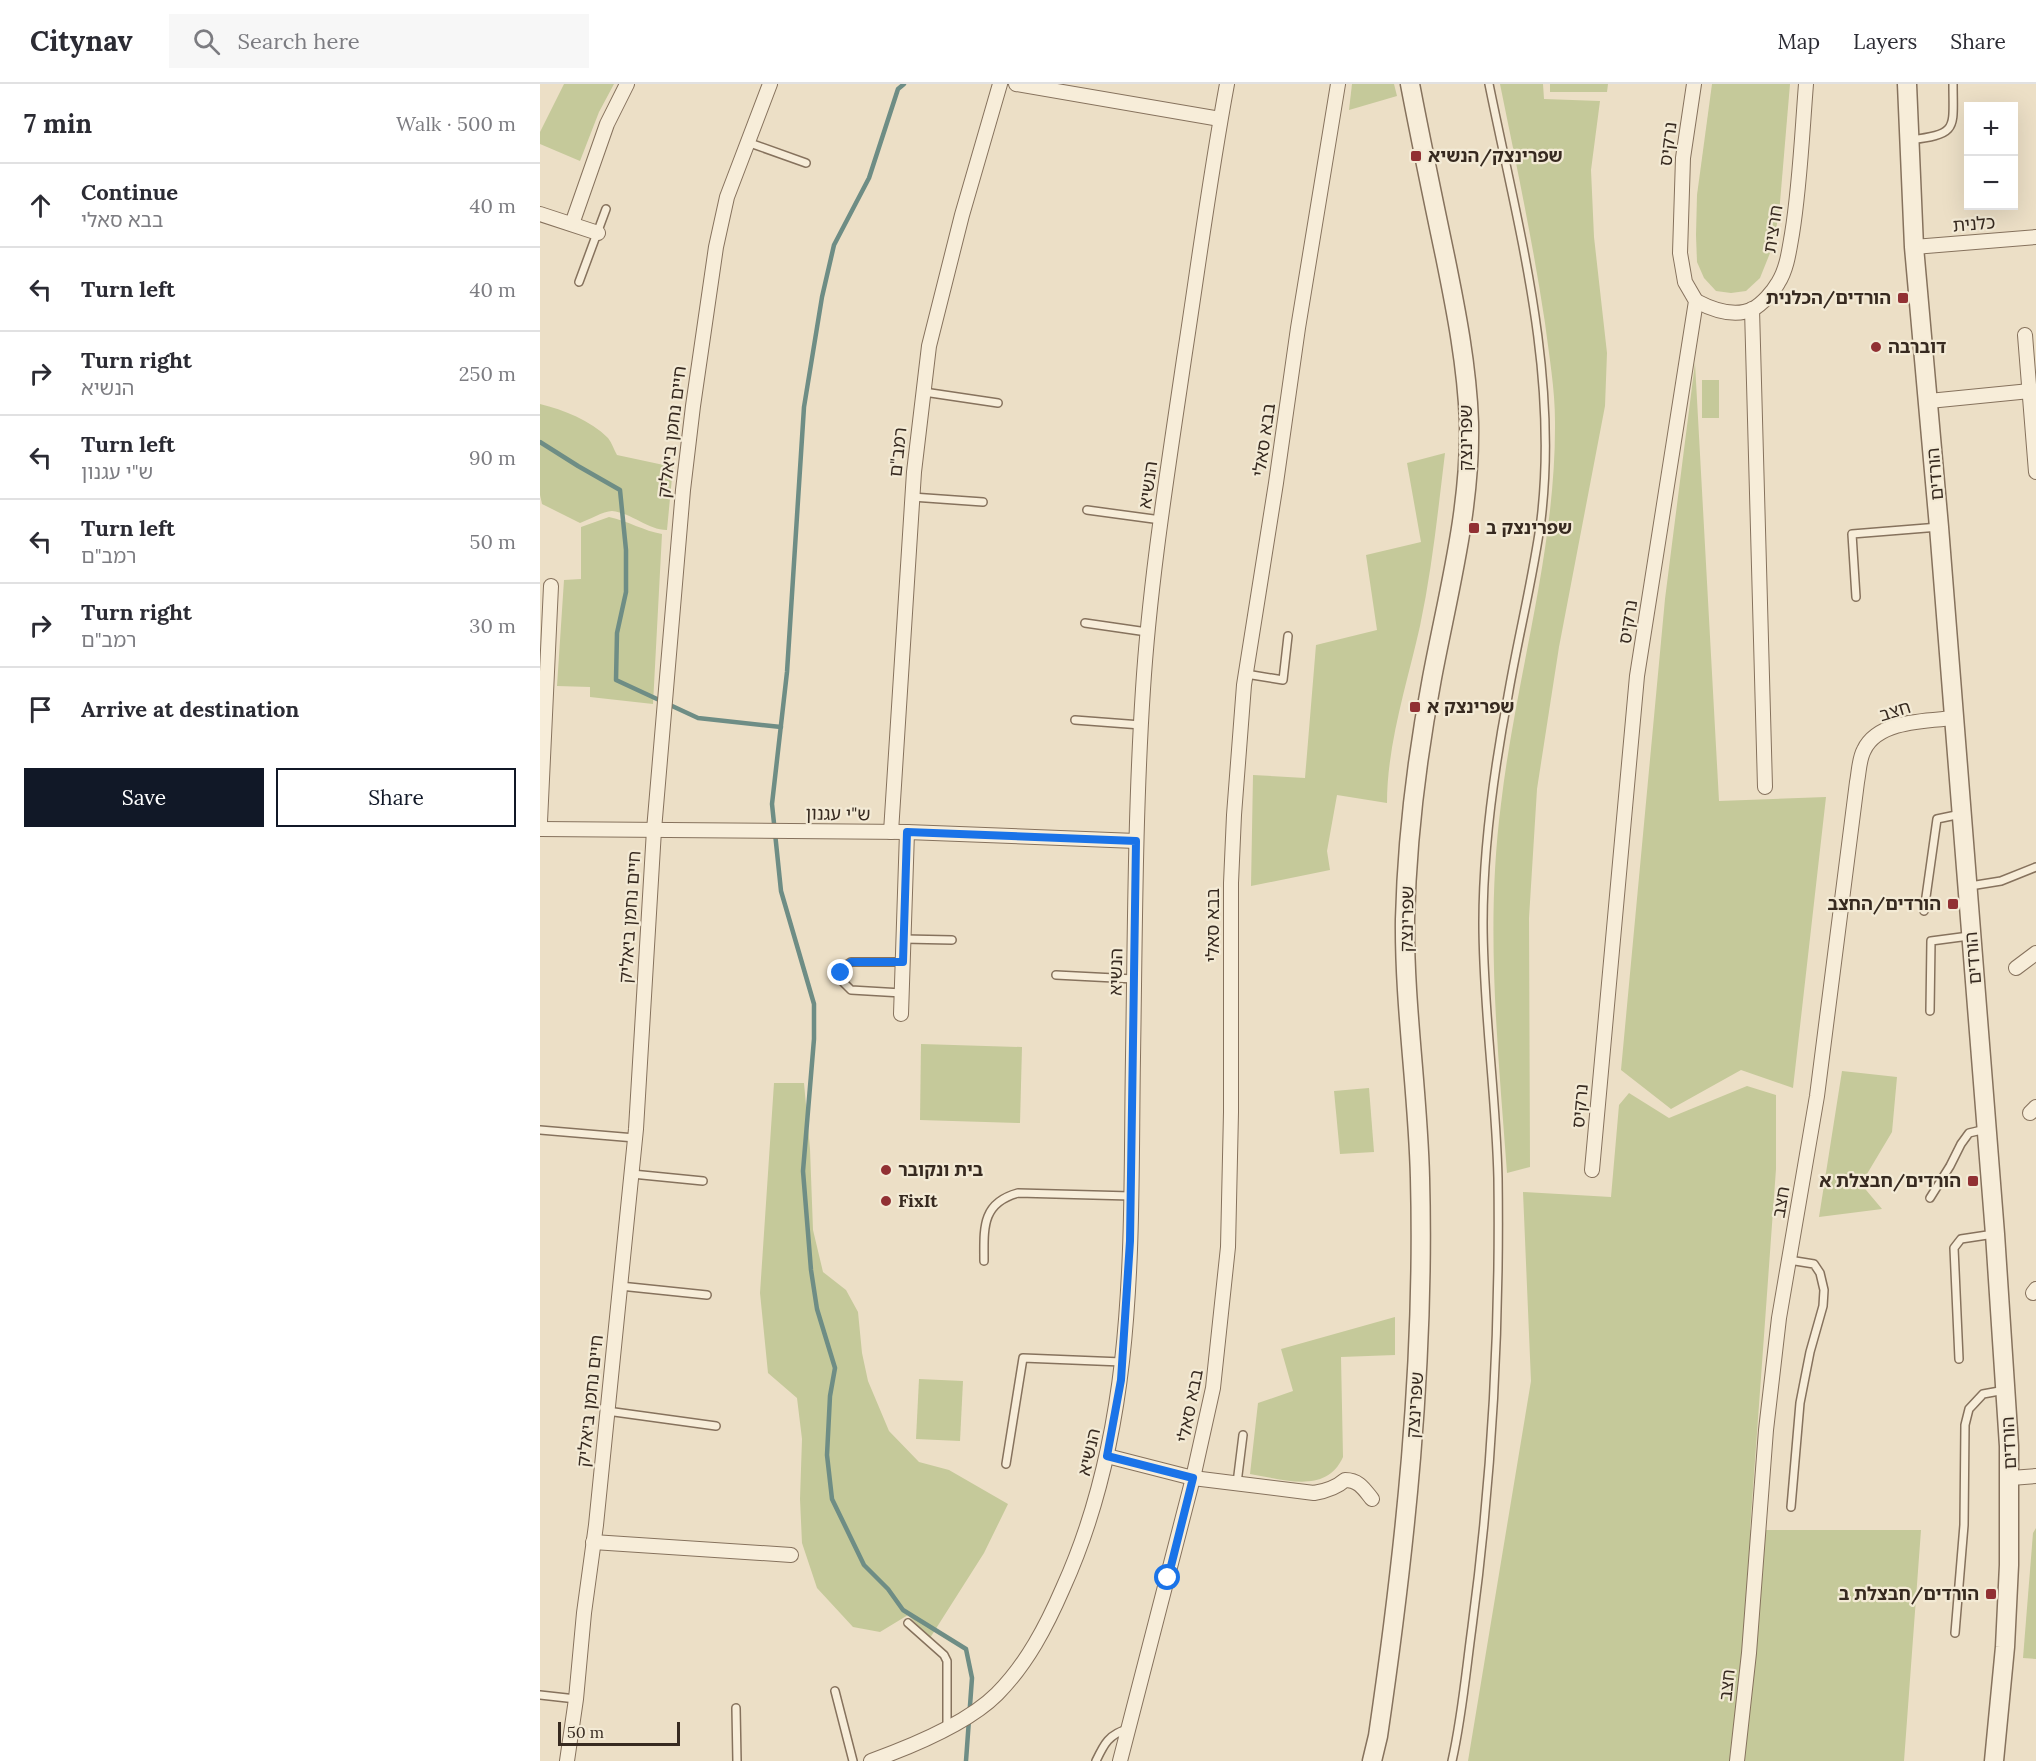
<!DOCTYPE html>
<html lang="en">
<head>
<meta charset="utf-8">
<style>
	body { margin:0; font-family:Lora,"Noto Sans Hebrew",serif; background:#f7f7f7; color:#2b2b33 }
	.controls { position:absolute; right:18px; top:18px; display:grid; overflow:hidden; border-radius:0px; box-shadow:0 6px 24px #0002 }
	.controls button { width:54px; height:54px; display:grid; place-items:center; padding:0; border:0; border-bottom:2px solid #e1e1e2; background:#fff; color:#2b2b33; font:30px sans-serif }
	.scale { position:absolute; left:18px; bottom:15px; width:122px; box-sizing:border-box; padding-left:6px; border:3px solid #372a20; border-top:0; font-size:16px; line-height:21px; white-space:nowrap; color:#372a20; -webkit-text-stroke:4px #f3ead5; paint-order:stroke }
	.stop { position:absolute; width:18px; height:18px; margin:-14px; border:4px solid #1a73e8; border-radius:50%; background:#fff }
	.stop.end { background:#1a73e8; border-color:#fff; box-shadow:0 2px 6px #0008 }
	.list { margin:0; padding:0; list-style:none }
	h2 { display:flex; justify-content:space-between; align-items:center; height:78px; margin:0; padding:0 24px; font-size:26px }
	h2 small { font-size:20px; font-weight:400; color:#7c7c81 }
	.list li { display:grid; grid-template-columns:39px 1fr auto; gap:18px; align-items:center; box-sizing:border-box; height:84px; padding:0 24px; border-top:2px solid #e1e1e2 }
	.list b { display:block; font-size:22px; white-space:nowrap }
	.list p { margin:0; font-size:20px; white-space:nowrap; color:#7c7c81 }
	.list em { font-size:20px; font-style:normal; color:#7c7c81 }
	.actions { display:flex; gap:12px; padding:18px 24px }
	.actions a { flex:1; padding:14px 0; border:2px solid #111827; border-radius:0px; text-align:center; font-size:21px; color:#111827 }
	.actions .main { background:#111827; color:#fff }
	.icon { flex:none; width:33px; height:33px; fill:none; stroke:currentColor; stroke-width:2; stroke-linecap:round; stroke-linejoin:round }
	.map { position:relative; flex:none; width:1496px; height:1677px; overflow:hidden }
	header { display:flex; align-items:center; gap:36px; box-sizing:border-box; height:84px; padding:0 30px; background:#fff; border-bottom:2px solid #e1e1e2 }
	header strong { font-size:28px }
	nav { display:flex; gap:33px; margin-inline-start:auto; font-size:21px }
	.search { width:420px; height:54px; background:#f7f7f7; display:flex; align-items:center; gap:15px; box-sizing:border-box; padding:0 21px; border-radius:0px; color:#7c7c81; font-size:22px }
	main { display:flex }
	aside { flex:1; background:#fff }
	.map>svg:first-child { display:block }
</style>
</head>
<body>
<header>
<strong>Citynav</strong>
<div class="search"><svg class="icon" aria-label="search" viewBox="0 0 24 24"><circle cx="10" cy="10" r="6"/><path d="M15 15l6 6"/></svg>Search here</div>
<nav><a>Map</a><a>Layers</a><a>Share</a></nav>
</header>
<main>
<aside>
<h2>7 min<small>Walk · 500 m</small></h2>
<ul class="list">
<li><svg class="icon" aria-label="ahead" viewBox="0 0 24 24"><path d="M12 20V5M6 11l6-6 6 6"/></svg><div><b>Continue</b><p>בבא סאלי</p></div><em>40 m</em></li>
<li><svg class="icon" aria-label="left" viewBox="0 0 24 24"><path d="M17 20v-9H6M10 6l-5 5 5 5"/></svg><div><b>Turn left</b></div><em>40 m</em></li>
<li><svg class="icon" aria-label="right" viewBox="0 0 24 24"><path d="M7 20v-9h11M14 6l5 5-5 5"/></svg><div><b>Turn right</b><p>הנשיא</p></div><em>250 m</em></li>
<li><svg class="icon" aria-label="left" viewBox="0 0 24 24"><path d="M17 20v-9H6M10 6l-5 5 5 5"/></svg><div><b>Turn left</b><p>ש&quot;י עגנון</p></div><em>90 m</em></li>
<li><svg class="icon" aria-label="left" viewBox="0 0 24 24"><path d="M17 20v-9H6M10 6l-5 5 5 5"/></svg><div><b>Turn left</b><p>רמב&quot;ם</p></div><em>50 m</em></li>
<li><svg class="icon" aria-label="right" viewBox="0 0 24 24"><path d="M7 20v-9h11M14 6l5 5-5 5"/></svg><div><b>Turn right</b><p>רמב&quot;ם</p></div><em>30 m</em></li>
<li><svg class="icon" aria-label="arrive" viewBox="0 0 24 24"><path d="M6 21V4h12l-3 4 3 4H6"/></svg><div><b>Arrive at destination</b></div></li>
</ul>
<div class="actions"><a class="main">Save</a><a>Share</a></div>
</aside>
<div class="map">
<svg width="1496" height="1677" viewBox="0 0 1496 1677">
	<rect width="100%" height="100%" fill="#ecdfc6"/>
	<g fill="#c5c99a">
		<path d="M24,0H74L59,28L40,77L0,60V48Z"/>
		<path d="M812,0H854L857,12L809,26Z"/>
		<path d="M960,0H1003L1004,15L1060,17L1051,86L1054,153L1067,269L1065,322L1019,563L997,705L989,834L990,1083L967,1089C958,965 945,844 961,720C976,592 1016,467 1015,338C1015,305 1009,271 1005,239C993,159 976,79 960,0Z"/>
		<path d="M1010,0H1068L1067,8H1010Z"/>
		<path d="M1172,0H1250L1239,130L1232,164L1220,194L1206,207L1191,209L1176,207L1164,194L1157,178L1156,151L1157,111Z"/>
		<path d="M1155,279L1179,717L1286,713L1253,1004L1201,986L1131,1025L1081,986L1125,515Z"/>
		<rect x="1162" y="296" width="17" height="38"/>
		<path d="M0,320C24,326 50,336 68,354C72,359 74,366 77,371L133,383L127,446C108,446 92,429 72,427C63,427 49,436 40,439L2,420L0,411Z"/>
		<path d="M905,369C898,427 892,485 880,542C867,600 847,660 847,719L797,711L787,767L790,786L711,802L713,691L765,694L776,561L837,546L826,471L881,458L867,379Z"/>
		<path d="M69,433C88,437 104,447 122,450L113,620L50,613V603L17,602L24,496L41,495V443Z"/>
		<path d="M381,960L482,963L480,1039L380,1036Z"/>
		<path d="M1302,987L1357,993L1352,1048L1321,1100L1342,1125L1279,1133Z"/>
		<path d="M234,999H264L270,1065L273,1146L283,1188L306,1206L318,1228L322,1269L328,1297L349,1347L379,1378L409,1386L468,1420L444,1469L390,1554L368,1531L340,1548L313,1543L277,1504L262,1459L260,1415L262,1355L257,1314L228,1289L220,1209Z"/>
		<path d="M1207,1002L1236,1011V1085L1210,1446H1381L1364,1677H928L991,1297L983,1108L1071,1113L1079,1021L1089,1009L1129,1034Z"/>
		<path d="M829,1004L834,1068L800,1070L794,1007Z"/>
		<path d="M855,1233V1271L801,1273L803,1373C786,1411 743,1395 710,1390L718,1319L753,1307L741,1265Z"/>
		<path d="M379,1295L423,1297L420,1357L376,1355Z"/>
		<path d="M1496,1444V1575L1483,1574L1493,1449Z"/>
	</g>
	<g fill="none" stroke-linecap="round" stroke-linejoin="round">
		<g stroke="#6e8d85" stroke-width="4.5">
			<path d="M364,0L358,5L329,94L294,161L282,213L264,323L247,588L232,720L241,807L274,920V955L263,1087L271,1186L277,1225L295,1284L290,1312L287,1371L292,1415L324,1481L348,1505L363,1526L426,1565L432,1594L426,1677"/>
			<path d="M0,358L38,382L80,406L86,466V508L77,549L76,596L158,634L241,643"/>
		</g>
		<defs>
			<g id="service">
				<path d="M1370,56C1419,50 1413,45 1413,0"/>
				<path d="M207,58L266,79"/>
				<path d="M39,198L66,125"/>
				<path d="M384,308L458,319"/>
				<path d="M372,413L443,418"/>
				<path d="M547,426L621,436"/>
				<path d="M1316,513L1312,450L1399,443"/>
				<path d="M545,539L607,548"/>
				<path d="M706,590L743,596L748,552"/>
				<path d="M535,636L601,641"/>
				<path d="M1430,802L1461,797L1496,783"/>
				<path d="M1384,827L1397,735L1421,730"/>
				<path d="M364,855L412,856"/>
				<path d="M516,891L594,895"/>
				<path d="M362,909L311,906L300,895L302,884L311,878H363"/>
				<path d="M1390,927L1391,857L1429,852"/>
				<path d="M0,1046L95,1054"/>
				<path d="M92,1090L163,1097"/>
				<path d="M1390,1114L1410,1082L1421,1060L1429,1049L1446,1045"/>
				<path d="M1249,1176L1274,1180L1280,1189L1284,1206L1283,1222L1270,1268L1260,1319L1251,1423"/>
				<path d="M444,1177C444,1145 441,1119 478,1109L591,1112"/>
				<path d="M80,1202L167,1211"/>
				<path d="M1419,1275L1414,1164L1421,1155L1454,1150"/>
				<path d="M67,1327L176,1342"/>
				<path d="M466,1380L483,1274L582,1278"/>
				<path d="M697,1399L703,1351"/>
				<path d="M368,1539L404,1571L407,1577V1643"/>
				<path d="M1415,1549L1424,1441L1425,1341L1429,1325L1443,1310L1465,1306"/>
				<path d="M295,1607L313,1677"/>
				<path d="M0,1611L36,1615"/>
				<path d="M196,1624L197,1677"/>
				<path d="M556,1677C564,1660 569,1650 588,1645"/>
				<path d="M912,1677C922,1633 926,1587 932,1543C952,1394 960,1243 958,1094C956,1009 943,924 943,839C943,763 954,686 968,612C978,553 993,495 1001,436C1019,289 978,143 949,0"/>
			</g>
			<g id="minor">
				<path d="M476,0L680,35"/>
				<path d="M0,130L58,149"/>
				<path d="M32,140L67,40L87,0"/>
				<path d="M1374,163L1496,153"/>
				<path d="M1156,217C1173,226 1194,234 1213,225C1222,220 1233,208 1238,199C1247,185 1249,167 1252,150C1260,101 1262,50 1266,0"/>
				<path d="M1212,225L1225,703"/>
				<path d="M1485,251L1496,388"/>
				<path d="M1389,317L1490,307"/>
				<path d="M0,738L11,502"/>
				<path d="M0,745L367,748L596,757"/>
				<path d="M351,748L374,388L389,262L422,131L460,0"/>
				<path d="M1476,884L1496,869"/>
				<path d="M361,930L367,748"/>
				<path d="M1490,1029L1496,1023"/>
				<path d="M1052,1086L1097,592L1156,217L1145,198L1140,169L1143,74L1154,0"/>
				<path d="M1493,1209L1496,1205"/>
				<path d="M567,1372L653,1394L774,1409C786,1407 796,1404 805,1396C819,1396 824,1405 832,1415"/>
				<path d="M1471,1394L1496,1392"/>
				<path d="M53,1458L251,1471"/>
				<path d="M27,1677L36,1615L44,1529L56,1441L96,1045L114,746L143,406L153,322L176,163L187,113L230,0"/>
				<path d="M331,1677C370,1663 428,1639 457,1610C487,1580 507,1541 523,1504C599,1337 590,1153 593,973C595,850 595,728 603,605C610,495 628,385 644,275C658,184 670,91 687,0"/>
				<path d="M580,1677L653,1394L673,1304L688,1163L691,1028V799L694,731L704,601L736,399L758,244L798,0"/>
				<path d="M1197,1677L1209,1569L1226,1346L1239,1234L1277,1012L1317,698C1319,688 1319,675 1324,666C1338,636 1387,637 1414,634"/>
			</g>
			<g id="tertiary">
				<path d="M1367,0L1374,163L1399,443L1455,1150L1469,1362V1481L1465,1563L1454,1677"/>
				<path d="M832,1677L838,1652C865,1467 885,1281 880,1094C878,1008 864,921 865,835C867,755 877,673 892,594C908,509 931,425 929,338C927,282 916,226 905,172C893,115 881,57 870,0"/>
			</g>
		</defs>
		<use href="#service" stroke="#86725d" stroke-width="10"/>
		<use href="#minor" stroke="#86725d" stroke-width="16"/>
		<use href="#tertiary" stroke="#86725d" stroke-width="21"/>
		<use href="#service" stroke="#f7edd9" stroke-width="7"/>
		<use href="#minor" stroke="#f7edd9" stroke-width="14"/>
		<use href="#tertiary" stroke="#f7edd9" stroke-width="18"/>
	</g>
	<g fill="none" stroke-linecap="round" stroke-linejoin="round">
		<path stroke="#1a73e8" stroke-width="8" d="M301,889L302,884L311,878H363L367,748L596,757L590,1157L581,1296L567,1372L653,1394L628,1494"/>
	</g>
	<g fill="#913033" stroke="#f3ead5" stroke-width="2">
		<rect x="870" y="66" width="12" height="12" rx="3"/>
		<rect x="1357" y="208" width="12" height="12" rx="3"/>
		<circle cx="1336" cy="263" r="6"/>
		<rect x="928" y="438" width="12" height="12" rx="3"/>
		<rect x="869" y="617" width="12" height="12" rx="3"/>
		<rect x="1407" y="814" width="12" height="12" rx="3"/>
		<circle cx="346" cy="1086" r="6"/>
		<rect x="1427" y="1091" width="12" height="12" rx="3"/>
		<circle cx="346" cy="1117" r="6"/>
		<rect x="1445" y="1504" width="12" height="12" rx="3"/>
	</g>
	<g text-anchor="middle" stroke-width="4.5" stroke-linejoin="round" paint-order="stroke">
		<g font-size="18" fill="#372a20" stroke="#f3ead5">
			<text transform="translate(1128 60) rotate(-83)" y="6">נרקיס</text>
			<text transform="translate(1434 140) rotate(-5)" y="6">כלנית</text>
			<text transform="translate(1233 145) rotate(-81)" y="6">חרצית</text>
			<text transform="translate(132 348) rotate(-83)" y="6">חיים נחמן ביאליק</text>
			<text transform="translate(926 354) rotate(-90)" y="6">שפרינצק</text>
			<text transform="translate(724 356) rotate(-82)" y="6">בבא סאלי</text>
			<text transform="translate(358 368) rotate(-84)" y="6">רמב"ם</text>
			<text transform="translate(1395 390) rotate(-95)" y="6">הורדים</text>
			<text transform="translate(608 401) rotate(-82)" y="6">הנשיא</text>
			<text transform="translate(1088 538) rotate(-81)" y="6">נרקיס</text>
			<text transform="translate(1355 627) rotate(-17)" y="6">חצב</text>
			<text transform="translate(298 730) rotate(1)" y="6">ש"י עגנון</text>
			<text transform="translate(90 833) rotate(-86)" y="6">חיים נחמן ביאליק</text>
			<text transform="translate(867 835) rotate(-89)" y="6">שפרינצק</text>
			<text transform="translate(673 841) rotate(-90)" y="6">בבא סאלי</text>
			<text transform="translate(1433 874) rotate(-95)" y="6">הורדים</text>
			<text transform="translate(576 888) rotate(-89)" y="6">הנשיא</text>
			<text transform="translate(1040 1022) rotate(-85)" y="6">נרקיס</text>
			<text transform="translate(1241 1118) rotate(-80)" y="6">חצב</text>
			<text transform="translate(50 1317) rotate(-84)" y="6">חיים נחמן ביאליק</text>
			<text transform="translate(875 1321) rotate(-86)" y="6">שפרינצק</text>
			<text transform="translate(650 1322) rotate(-79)" y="6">בבא סאלי</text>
			<text transform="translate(1469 1359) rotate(-93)" y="6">הורדים</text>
			<text transform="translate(549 1368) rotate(-77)" y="6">הנשיא</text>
			<text transform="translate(1187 1601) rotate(-84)" y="6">חצב</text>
		</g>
		<g font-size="18" font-weight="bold" fill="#372a20" stroke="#f3ead5" text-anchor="start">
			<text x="888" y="78">שפרינצק/הנשיא</text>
			<text x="1351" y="220" text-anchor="end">הורדים/הכלנית</text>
			<text x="1348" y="269">דוברבה</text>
			<text x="946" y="450">שפרינצק ב</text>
			<text x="887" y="629">שפרינצק א</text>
			<text x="1401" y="826" text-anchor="end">הורדים/החצב</text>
			<text x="358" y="1092">בית ונקובר</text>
			<text x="1421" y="1103" text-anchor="end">הורדים/חבצלת א</text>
			<text x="358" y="1123">FixIt</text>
			<text x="1439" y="1516" text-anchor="end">הורדים/חבצלת ב</text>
		</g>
	</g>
</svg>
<div class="controls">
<button>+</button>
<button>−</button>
</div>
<div class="scale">50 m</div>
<div class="stop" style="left:628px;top:1494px"></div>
<div class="stop end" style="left:301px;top:889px"></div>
</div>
</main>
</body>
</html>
